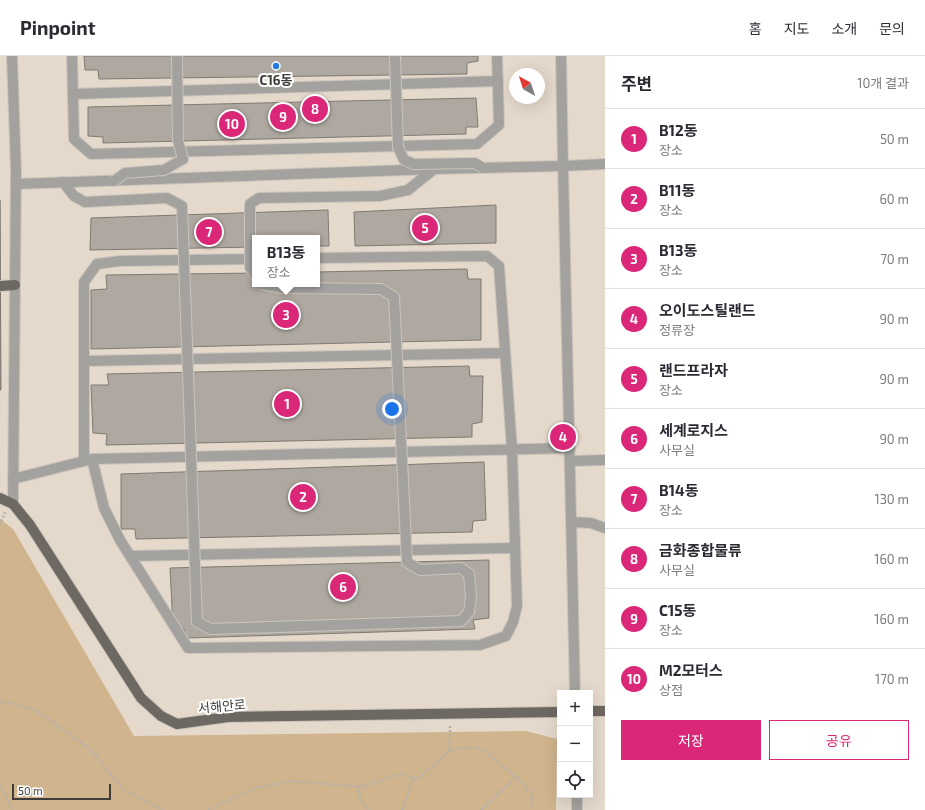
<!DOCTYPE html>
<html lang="ko">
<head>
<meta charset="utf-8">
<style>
	body { margin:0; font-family:"Exo 2","Noto Sans KR",sans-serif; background:#f7f7f7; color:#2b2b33 }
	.controls { position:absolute; right:12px; bottom:12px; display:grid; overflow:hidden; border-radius:0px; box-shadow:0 4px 16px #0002 }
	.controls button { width:36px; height:36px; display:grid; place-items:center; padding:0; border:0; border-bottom:1px solid #e1e1e2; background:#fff; color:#2b2b33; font:20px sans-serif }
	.compass { position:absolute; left:509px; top:12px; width:36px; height:36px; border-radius:50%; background:#fff; box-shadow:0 4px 16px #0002; rotate:321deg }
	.scale { position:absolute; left:12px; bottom:10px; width:99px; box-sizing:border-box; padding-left:4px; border:2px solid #3e3b38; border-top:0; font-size:11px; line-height:14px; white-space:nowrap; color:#3e3b38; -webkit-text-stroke:3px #fff; paint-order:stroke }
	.you { position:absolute; left:392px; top:353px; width:14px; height:14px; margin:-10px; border:3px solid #fff; border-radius:50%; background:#1a73e8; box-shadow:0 0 0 6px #1a73e833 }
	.badge { display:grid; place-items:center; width:26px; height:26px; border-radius:50%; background:#db2777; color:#fff; font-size:13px; font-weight:700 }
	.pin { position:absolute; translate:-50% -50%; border:2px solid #fff; box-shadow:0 1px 4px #0006 }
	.popup { position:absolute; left:252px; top:179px; width:68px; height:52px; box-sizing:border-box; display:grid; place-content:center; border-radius:0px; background:#fff; filter:drop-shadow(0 1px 3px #0005); font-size:13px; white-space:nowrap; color:#7c7c81 }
	.popup b { font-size:15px; color:#2b2b33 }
	.popup::after { content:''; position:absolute; left:50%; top:100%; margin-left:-8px; border:8px solid transparent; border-top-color:#fff }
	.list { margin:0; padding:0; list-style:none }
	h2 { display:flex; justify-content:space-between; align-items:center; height:52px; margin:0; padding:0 16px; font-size:17px }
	h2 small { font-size:13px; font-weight:400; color:#7c7c81 }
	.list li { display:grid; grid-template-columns:26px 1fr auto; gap:12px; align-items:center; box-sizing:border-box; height:60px; padding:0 16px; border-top:1px solid #e1e1e2 }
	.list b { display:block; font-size:15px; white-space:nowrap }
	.list p { margin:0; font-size:13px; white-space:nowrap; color:#7c7c81 }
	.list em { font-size:13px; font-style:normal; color:#7c7c81 }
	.actions { display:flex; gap:8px; padding:12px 16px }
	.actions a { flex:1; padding:9px 0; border:1px solid #db2777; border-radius:0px; text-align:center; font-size:14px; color:#db2777 }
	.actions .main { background:#db2777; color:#fff }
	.icon { flex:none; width:22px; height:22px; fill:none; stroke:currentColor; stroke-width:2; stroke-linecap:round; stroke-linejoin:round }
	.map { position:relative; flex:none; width:605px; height:754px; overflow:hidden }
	header { display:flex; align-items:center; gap:24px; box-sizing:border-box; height:56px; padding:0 20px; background:#fff; border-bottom:1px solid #e1e1e2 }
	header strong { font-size:19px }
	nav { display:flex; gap:22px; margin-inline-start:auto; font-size:14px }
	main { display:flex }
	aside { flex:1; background:#fff }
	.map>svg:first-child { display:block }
</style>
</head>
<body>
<header>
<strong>Pinpoint</strong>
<nav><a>홈</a><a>지도</a><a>소개</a><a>문의</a></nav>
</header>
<main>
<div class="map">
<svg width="605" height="754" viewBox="0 0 605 754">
	<rect width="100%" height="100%" fill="#ede6de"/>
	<path fill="#e4d9ca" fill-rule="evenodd" d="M0,0H605V754H527L119,716L0,552ZM515,18H539V42H515ZM255,182H317V228H255ZM560,637H590V739H560Z"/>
	<path fill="#cfb48d" d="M0,463L13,473L134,680L526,675L557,683L556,754H0Z"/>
	<g fill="#aea8a0" stroke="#7f7a72">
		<path d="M84,0H478V5L467,7V18L99,23L98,14H85Z"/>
		<path d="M476,42L478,71H466V78L103,87V81L88,80V51Z"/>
		<path d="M0,144L1,334H0Z"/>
		<path d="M496,149V187L355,190L354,156Z"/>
		<path d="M328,154L329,190H317V182H255V191L90,194L91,162Z"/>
		<path d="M467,213L468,223H481V284L91,293V234L107,233L106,219L255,217V228H317V216Z"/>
		<path d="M469,310L470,320H483L482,366L472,368V381L106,389L107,378L93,377L91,329H109L107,318Z"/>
		<path d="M484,406L486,464L473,465L472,476L136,483L135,473H121V418Z"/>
		<path d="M489,504V562L473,564L475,573L186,582L184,573L173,571L170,512Z"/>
	</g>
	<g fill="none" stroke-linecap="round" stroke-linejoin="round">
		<defs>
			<g id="minor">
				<path d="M12,0L16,115L13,448"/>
				<path d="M72,0L74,83L91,98L477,88L499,69L497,0"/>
				<path d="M561,0L563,110L575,637"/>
				<path d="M73,38L498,25"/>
				<path d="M63,126L74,140L85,146"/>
				<path d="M16,128L434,113L563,110L605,108"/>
				<path d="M250,196V148L259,142L380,140L408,134L434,113"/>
				<path d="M250,211L255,219"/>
				<path d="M84,305L505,297"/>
				<path d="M92,403L104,452L120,484L188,592L480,589L506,580L513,566L517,550L512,393L499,210L487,200L317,202"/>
				<path d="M84,405V226L97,208L120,205L255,203"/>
				<path d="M571,405L605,404"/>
				<path d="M13,423L92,403L570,392"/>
				<path d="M572,466L591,467L605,472"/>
				<path d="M130,500L515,492"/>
				<path d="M577,739V754"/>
			</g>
			<g id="major">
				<path d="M0,230L15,229"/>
				<path d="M0,442L13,448L30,469L141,642L161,660L177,668L228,661L560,656"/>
				<path d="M590,655H605"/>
			</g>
		</defs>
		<use href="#minor" stroke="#cac4bd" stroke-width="12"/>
		<use href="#major" stroke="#cac4bd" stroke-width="12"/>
		<g stroke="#b7b1ab" stroke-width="2.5" stroke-dasharray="2 2" stroke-linecap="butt">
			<path d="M0,469L5,456"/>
			<path d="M0,645L34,653L90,693L124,734L163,754"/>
			<path d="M450,694L479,691L516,721L531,737L533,754"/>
			<path d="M0,730L13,754"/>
			<path d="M358,730L360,742L369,754"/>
			<path d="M208,754L255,732L291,725L363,731L400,718L418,723L450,694V668"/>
			<path d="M402,754L414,722"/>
			<path d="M481,754L516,721"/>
		</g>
		<use href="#minor" stroke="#a4a29e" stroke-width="10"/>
		<use href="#major" stroke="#6d6862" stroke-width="10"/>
		<defs>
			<g id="minor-bridge">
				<path d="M395,0L398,91L404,104L414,108L475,107L483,112"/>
				<path d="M114,125L125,117L164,114L183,103L178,85L177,0"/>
				<path d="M85,146L167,142L182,150L197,566L211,573L461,565L469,556L471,541L469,518L461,512L420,514L407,506L394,241L381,233L282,232L262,228"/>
				<path d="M250,211V196"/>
			</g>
		</defs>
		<use href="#minor-bridge" stroke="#cac4bd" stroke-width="12" stroke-linecap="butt"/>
		<use href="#minor-bridge" stroke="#a4a29e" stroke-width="10"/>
	</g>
	<circle fill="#267ae5" stroke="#fff" stroke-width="1.5" cx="276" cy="10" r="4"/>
	<g text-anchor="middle" stroke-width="4" stroke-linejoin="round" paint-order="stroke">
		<g font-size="13" font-weight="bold" fill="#3e3b38" stroke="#fff">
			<text x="276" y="29">C16동</text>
		</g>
		<g font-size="13" fill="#3e3b38" stroke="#fff">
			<text transform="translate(222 650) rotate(-5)" y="5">서해안로</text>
		</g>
	</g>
</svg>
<div class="controls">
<button>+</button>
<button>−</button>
<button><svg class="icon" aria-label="locate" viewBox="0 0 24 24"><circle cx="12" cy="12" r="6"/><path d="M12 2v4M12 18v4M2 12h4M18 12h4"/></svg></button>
</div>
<svg class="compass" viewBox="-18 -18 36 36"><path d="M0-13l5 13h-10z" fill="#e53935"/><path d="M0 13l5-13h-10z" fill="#7c7c81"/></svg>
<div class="scale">50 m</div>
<div class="you"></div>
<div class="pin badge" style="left:287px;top:348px">1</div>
<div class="pin badge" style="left:303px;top:441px">2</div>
<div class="pin badge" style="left:286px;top:259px">3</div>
<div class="popup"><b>B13동</b>장소</div>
<div class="pin badge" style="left:563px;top:381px">4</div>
<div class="pin badge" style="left:425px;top:172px">5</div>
<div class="pin badge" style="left:343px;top:531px">6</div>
<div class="pin badge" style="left:209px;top:176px">7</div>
<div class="pin badge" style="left:315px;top:53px">8</div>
<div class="pin badge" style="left:283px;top:61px">9</div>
<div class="pin badge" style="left:232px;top:68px">10</div>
</div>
<aside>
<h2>주변<small>10개 결과</small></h2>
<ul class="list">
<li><span class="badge">1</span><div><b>B12동</b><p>장소</p></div><em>50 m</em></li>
<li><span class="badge">2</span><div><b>B11동</b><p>장소</p></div><em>60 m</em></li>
<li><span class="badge">3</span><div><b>B13동</b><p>장소</p></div><em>70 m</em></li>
<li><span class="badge">4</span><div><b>오이도스틸랜드</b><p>정류장</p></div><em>90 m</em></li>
<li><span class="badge">5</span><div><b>랜드프라자</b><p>장소</p></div><em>90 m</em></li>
<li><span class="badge">6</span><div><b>세계로지스</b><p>사무실</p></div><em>90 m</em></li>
<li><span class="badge">7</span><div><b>B14동</b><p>장소</p></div><em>130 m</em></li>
<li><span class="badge">8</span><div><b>금화종합물류</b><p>사무실</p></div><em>160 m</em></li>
<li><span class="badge">9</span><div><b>C15동</b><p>장소</p></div><em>160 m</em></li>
<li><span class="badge">10</span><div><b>M2모터스</b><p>상점</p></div><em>170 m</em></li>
</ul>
<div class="actions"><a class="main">저장</a><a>공유</a></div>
</aside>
</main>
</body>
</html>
